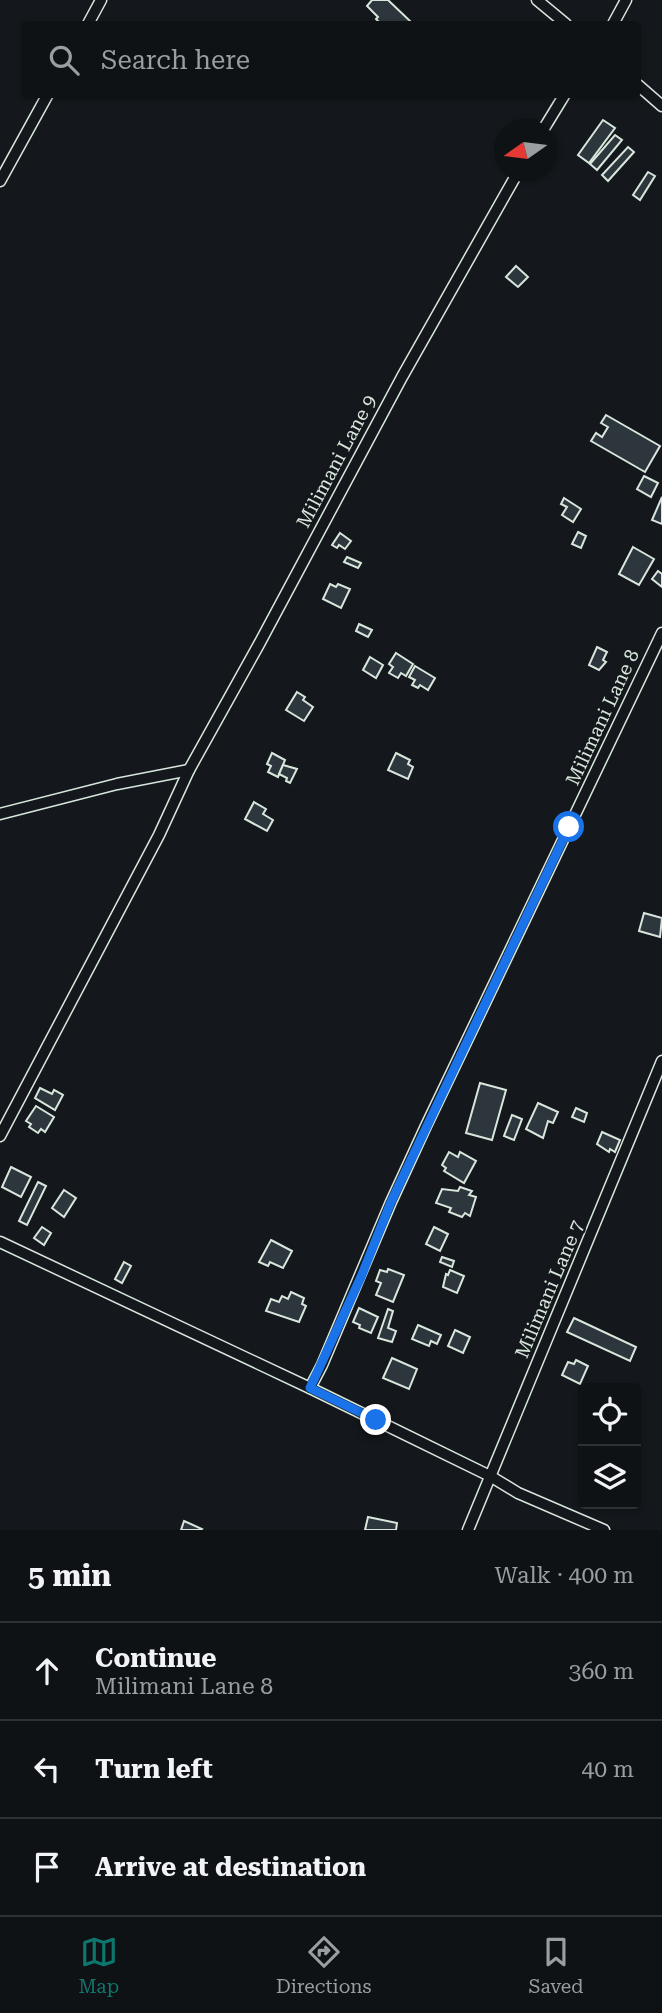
<!DOCTYPE html>
<html lang="en">
<head>
<meta charset="utf-8">
<style>
	body { margin:0; font-family:"Roboto Serif",serif; background:#1d2022; color:#f1f3f6 }
	.controls { position:absolute; right:21px; bottom:21px; display:grid; overflow:hidden; border-radius:7px; box-shadow:0 2px 5px #0004 }
	.controls button { width:63px; height:63px; display:grid; place-items:center; padding:0; border:0; border-bottom:2px solid #2f3234; background:#0f1215; color:#f1f3f6; font:35px sans-serif }
	.compass { position:absolute; left:494px; top:119px; width:63px; height:63px; border-radius:50%; background:#0f1215; box-shadow:0 2px 5px #0004; rotate:256deg }
	.stop { position:absolute; width:21px; height:21px; margin:-16px; border:5px solid #1a73e8; border-radius:50%; background:#fff }
	.stop.end { background:#1a73e8; border-color:#fff; box-shadow:0 2px 7px #0008 }
	.list { margin:0; padding:0; list-style:none }
	h2 { display:flex; justify-content:space-between; align-items:center; height:91px; margin:0; padding:0 28px; font-size:30px }
	h2 small { font-size:23px; font-weight:400; color:#9b9ea0 }
	.list li { display:grid; grid-template-columns:46px 1fr auto; gap:21px; align-items:center; box-sizing:border-box; height:98px; padding:0 28px; border-top:2px solid #2f3234 }
	.list b { display:block; font-size:26px; white-space:nowrap }
	.list p { margin:0; font-size:23px; white-space:nowrap; color:#9b9ea0 }
	.list em { font-size:23px; font-style:normal; color:#9b9ea0 }
	.icon { flex:none; width:38px; height:38px; fill:none; stroke:currentColor; stroke-width:2; stroke-linecap:round; stroke-linejoin:round }
	.map { position:relative; flex:none; width:662px; height:1530px; overflow:hidden }
	.search { position:absolute; background:#0f1215; box-shadow:0 2px 5px #0004; left:21px; right:21px; top:21px; height:77px; display:flex; align-items:center; gap:18px; box-sizing:border-box; padding:0 24px; border-radius:7px; color:#9b9ea0; font-size:26px }
	.sheet { height:385px; background:#0f1215 }
	nav { display:flex; justify-content:space-around; align-items:center; box-sizing:border-box; height:98px; border-top:2px solid #2f3234; background:#0f1215; font-size:19px; color:#9b9ea0 }
	nav a { display:grid; justify-items:center; gap:4px }
	nav .on { color:#0f766e }
	.map>svg:first-child { display:block }
</style>
</head>
<body>
<div class="map">
<svg width="662" height="1530" viewBox="0 0 662 1530">
	<rect width="100%" height="100%" fill="#14181c"/>
	<g fill="#2c363c" stroke="#d8e6dc" stroke-width="2">
		<path d="M372,0H388L410,21L407,24H381L376,19L378,17L367,6Z"/>
		<path d="M603,120L615,128L589,163L578,155Z"/>
		<path d="M615,135L622,140L597,170L590,164Z"/>
		<path d="M628,147L634,152L608,181L602,175Z"/>
		<path d="M648,172L655,176L640,200L633,195Z"/>
		<path d="M516,266L528,277L518,287L506,277Z"/>
		<path d="M606,415L660,446L645,472L591,441L596,433L602,437L608,427L601,423Z"/>
		<path d="M644,476L658,483L651,497L637,489Z"/>
		<path d="M662,497V524L652,520Z"/>
		<path d="M564,498L581,509L573,522L562,515L567,507L561,504Z"/>
		<path d="M578,532L586,536L581,548L572,544Z"/>
		<path d="M340,533L351,541L345,549L339,545L337,548L332,545Z"/>
		<path d="M633,547L654,559L639,585L619,574Z"/>
		<path d="M347,557L361,563L358,568L344,562Z"/>
		<path d="M658,571L662,574V587L652,579Z"/>
		<path d="M330,584L336,587L338,584L350,589L341,608L323,599Z"/>
		<path d="M359,624L372,630L368,637L356,631Z"/>
		<path d="M597,647L607,652L603,660L606,662L599,670L589,665Z"/>
		<path d="M396,653L413,664L406,676L401,673L398,678L389,673L393,667L389,664Z"/>
		<path d="M370,657L383,665L376,678L363,670Z"/>
		<path d="M415,666L435,678L428,690L420,685L418,688L412,685L415,680L409,677Z"/>
		<path d="M297,692L305,697L303,700L313,707L304,721L286,710Z"/>
		<path d="M272,753L285,760L278,777L268,772L271,766L267,764Z"/>
		<path d="M396,753L410,760L408,764L413,767L408,779L388,770Z"/>
		<path d="M283,765L297,769L290,783L286,781L287,778L279,774Z"/>
		<path d="M254,802L266,809L263,814L273,820L267,831L245,819Z"/>
		<path d="M644,913L662,918L660,937L639,931Z"/>
		<path d="M480,1083L506,1090L492,1140L466,1133Z"/>
		<path d="M40,1088L52,1094L54,1090L63,1095L55,1110L35,1098Z"/>
		<path d="M538,1103L558,1112L553,1123L548,1121L543,1138L526,1129Z"/>
		<path d="M36,1106L54,1117L45,1132L41,1129L38,1133L29,1127L31,1124L26,1121Z"/>
		<path d="M576,1108L587,1113L584,1122L572,1117Z"/>
		<path d="M512,1115L522,1119L514,1140L504,1136Z"/>
		<path d="M602,1132L620,1140L615,1152L610,1149L609,1152L597,1144Z"/>
		<path d="M449,1152L458,1157L460,1152L476,1161L464,1183L444,1171L446,1168L442,1165Z"/>
		<path d="M11,1167L31,1177L21,1197L2,1187Z"/>
		<path d="M38,1182L46,1186L27,1225L19,1221Z"/>
		<path d="M460,1187L472,1191L469,1195L476,1197L470,1216L465,1213L462,1217L449,1212L451,1208L436,1203L442,1189L458,1191Z"/>
		<path d="M64,1190L76,1198L64,1217L52,1208Z"/>
		<path d="M42,1227L51,1233L44,1245L34,1238Z"/>
		<path d="M434,1227L448,1234L440,1251L426,1244Z"/>
		<path d="M271,1240L292,1251L283,1268L270,1262L268,1266L259,1262Z"/>
		<path d="M442,1257L454,1261L452,1267L440,1262Z"/>
		<path d="M124,1262L131,1266L122,1283L115,1279Z"/>
		<path d="M388,1269L404,1275L393,1302L376,1295L381,1283L376,1281L380,1270L387,1272Z"/>
		<path d="M450,1270L464,1276L457,1293L443,1287L446,1274L448,1275Z"/>
		<path d="M291,1292L304,1298L302,1304L306,1306L299,1322L266,1311L271,1299L279,1302L282,1296L288,1299Z"/>
		<path d="M359,1308L378,1317L371,1333L359,1328L360,1325L353,1322Z"/>
		<path d="M388,1309L393,1311L388,1328L396,1331L392,1342L378,1338Z"/>
		<path d="M574,1318L636,1347L630,1361L567,1332Z"/>
		<path d="M418,1325L441,1335L437,1344L431,1341L429,1346L412,1339Z"/>
		<path d="M455,1330L470,1337L463,1353L448,1346Z"/>
		<path d="M392,1358L417,1369L409,1389L383,1378Z"/>
		<path d="M576,1360L588,1366L580,1384L562,1375L568,1362L574,1364Z"/>
		<path d="M368,1517L397,1523L396,1530H365Z"/>
		<path d="M184,1521L202,1529L201,1530H181Z"/>
	</g>
	<g fill="none" stroke-linecap="round" stroke-linejoin="round">
		<defs>
			<g id="street">
				<path d="M537,0L566,24"/>
				<path d="M88,24L101,0"/>
				<path d="M613,24L626,0"/>
				<path d="M638,85L662,106"/>
				<path d="M543,130L565,94"/>
				<path d="M0,181L48,94"/>
				<path d="M0,814L117,784L189,770"/>
				<path d="M0,1136L159,835L189,770L258,646L402,377L518,172"/>
				<path d="M0,1242L310,1388L490,1476L518,1493L604,1530"/>
				<path d="M310,1388L322,1365L391,1202L426,1126L662,633"/>
				<path d="M468,1530L662,1061"/>
			</g>
		</defs>
		<use href="#street" stroke="#d8e6dc" stroke-width="13"/>
		<use href="#street" stroke="#14181c" stroke-width="10"/>
	</g>
	<g fill="none" stroke-linecap="round" stroke-linejoin="round">
		<path stroke="#1a73e8" stroke-width="9" d="M376,1420L310,1388L361,1277L391,1202L569,827"/>
	</g>
	<g text-anchor="middle" stroke-width="5" stroke-linejoin="round" paint-order="stroke">
		<g font-size="19" fill="#d8e6dc" stroke="#14181c">
			<text transform="translate(336 461) rotate(-62)" y="7">Milimani Lane 9</text>
			<text transform="translate(602 717) rotate(-65)" y="7">Milimani Lane 8</text>
			<text transform="translate(549 1289) rotate(-67)" y="7">Milimani Lane 7</text>
		</g>
	</g>
</svg>
<div class="controls">
<button><svg class="icon" aria-label="locate" viewBox="0 0 24 24"><circle cx="12" cy="12" r="6"/><path d="M12 2v4M12 18v4M2 12h4M18 12h4"/></svg></button>
<button><svg class="icon" aria-label="layers" viewBox="0 0 24 24"><path d="M12 4l9 5-9 5-9-5zM3 14l9 5 9-5"/></svg></button>
</div>
<svg class="compass" viewBox="-18 -18 36 36"><path d="M0-13l5 13h-10z" fill="#e53935"/><path d="M0 13l5-13h-10z" fill="#9b9ea0"/></svg>
<div class="stop" style="left:569px;top:827px"></div>
<div class="stop end" style="left:376px;top:1420px"></div>
<div class="search"><svg class="icon" aria-label="search" viewBox="0 0 24 24"><circle cx="10" cy="10" r="6"/><path d="M15 15l6 6"/></svg>Search here</div>
</div>
<section class="sheet">
<h2>5 min<small>Walk · 400 m</small></h2>
<ul class="list">
<li><svg class="icon" aria-label="ahead" viewBox="0 0 24 24"><path d="M12 20V5M6 11l6-6 6 6"/></svg><div><b>Continue</b><p>Milimani Lane 8</p></div><em>360 m</em></li>
<li><svg class="icon" aria-label="left" viewBox="0 0 24 24"><path d="M17 20v-9H6M10 6l-5 5 5 5"/></svg><div><b>Turn left</b></div><em>40 m</em></li>
<li><svg class="icon" aria-label="arrive" viewBox="0 0 24 24"><path d="M6 21V4h12l-3 4 3 4H6"/></svg><div><b>Arrive at destination</b></div></li>
</ul>
</section>
<nav>
<a class="on"><svg class="icon" aria-label="map" viewBox="0 0 24 24"><path d="M3 6l6-2 6 2 6-2v14l-6 2-6-2-6 2zM9 4v14M15 6v14"/></svg>Map</a>
<a><svg class="icon" aria-label="directions" viewBox="0 0 24 24"><path d="M12 3l9 9-9 9-9-9zM9 14v-3h6M13 9l2 2-2 2"/></svg>Directions</a>
<a><svg class="icon" aria-label="saved" viewBox="0 0 24 24"><path d="M7 4h10v16l-5-4-5 4z"/></svg>Saved</a>
</nav>
</body>
</html>
